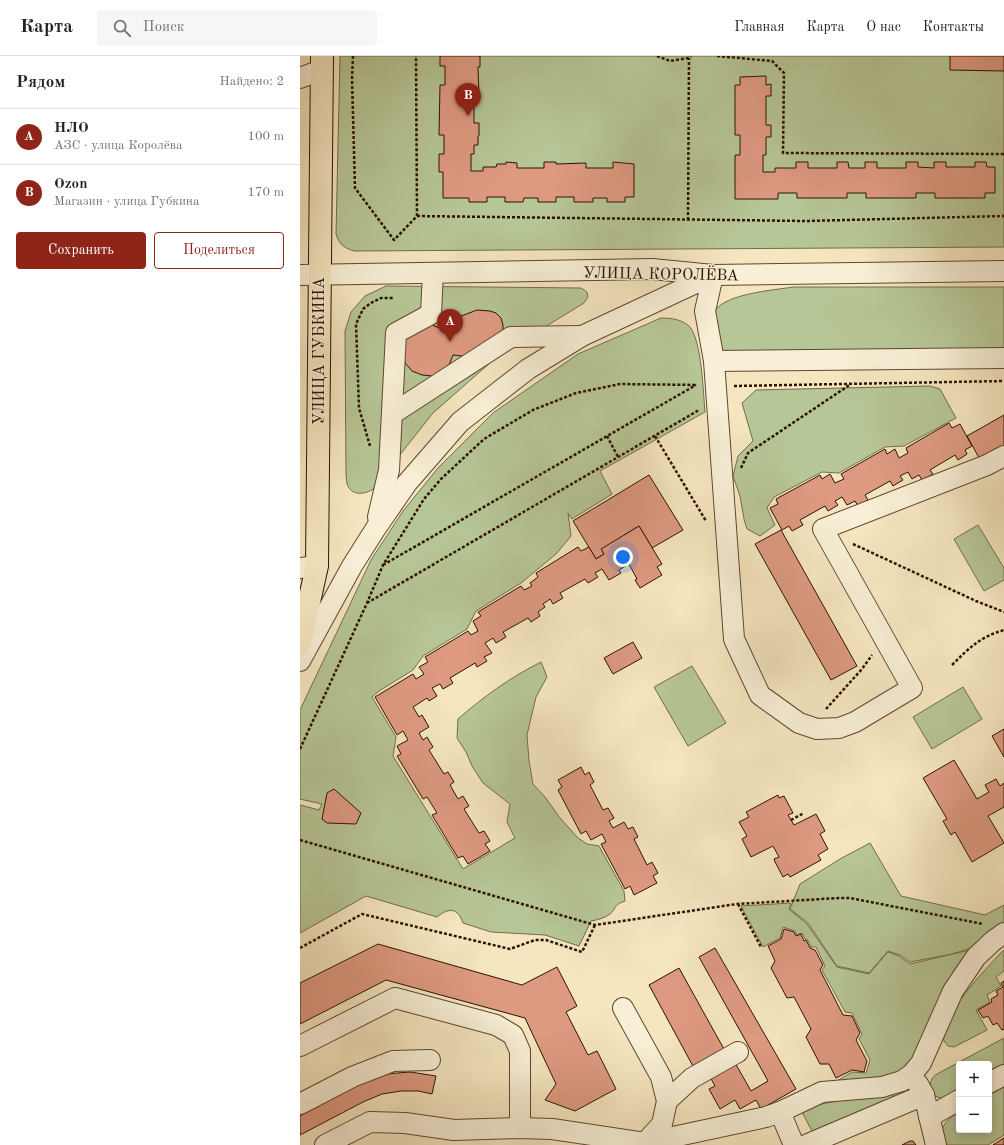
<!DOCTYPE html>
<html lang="ru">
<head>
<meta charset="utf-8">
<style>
	body { margin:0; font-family:"Old Standard TT",serif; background:#f6f6f6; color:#222 }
	.controls { position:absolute; right:12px; bottom:12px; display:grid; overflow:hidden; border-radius:4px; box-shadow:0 2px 10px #0003 }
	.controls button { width:36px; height:36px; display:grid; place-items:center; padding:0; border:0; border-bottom:1px solid #e0e0e0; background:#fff; color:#222; font:20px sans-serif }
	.you { position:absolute; left:323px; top:501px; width:14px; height:14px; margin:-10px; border:3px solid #fff; border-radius:50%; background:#1a73e8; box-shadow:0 0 0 6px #1a73e833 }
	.badge { display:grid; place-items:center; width:26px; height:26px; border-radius:50%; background:#8f2418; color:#fff; font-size:13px; font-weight:700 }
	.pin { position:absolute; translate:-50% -33px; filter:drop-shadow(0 1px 2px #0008) }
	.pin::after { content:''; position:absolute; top:21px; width:14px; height:12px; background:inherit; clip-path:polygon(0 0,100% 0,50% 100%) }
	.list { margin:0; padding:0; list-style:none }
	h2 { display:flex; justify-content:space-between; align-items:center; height:52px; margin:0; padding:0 16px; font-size:17px }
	h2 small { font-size:13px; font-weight:400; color:#767676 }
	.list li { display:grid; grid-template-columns:26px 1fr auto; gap:12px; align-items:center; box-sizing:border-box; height:56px; padding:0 16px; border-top:1px solid #e0e0e0 }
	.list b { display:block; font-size:15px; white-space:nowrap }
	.list p { margin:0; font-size:13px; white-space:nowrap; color:#767676 }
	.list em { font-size:13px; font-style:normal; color:#767676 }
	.actions { display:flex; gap:8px; padding:12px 16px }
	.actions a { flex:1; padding:9px 0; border:1px solid #8f2418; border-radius:4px; text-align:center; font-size:14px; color:#8f2418 }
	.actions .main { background:#8f2418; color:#fff }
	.icon { flex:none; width:22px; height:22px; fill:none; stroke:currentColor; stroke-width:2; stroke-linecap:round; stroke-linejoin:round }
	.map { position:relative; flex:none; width:704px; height:1089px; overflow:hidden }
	header { display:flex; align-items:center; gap:24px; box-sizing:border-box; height:56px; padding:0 20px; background:#fff; border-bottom:1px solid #e0e0e0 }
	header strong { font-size:19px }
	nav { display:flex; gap:22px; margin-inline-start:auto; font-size:14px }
	.search { width:280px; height:36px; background:#f6f6f6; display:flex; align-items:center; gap:10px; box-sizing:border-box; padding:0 14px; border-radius:4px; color:#767676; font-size:15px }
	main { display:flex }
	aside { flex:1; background:#fff }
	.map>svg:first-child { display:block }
</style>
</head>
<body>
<header>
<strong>Карта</strong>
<div class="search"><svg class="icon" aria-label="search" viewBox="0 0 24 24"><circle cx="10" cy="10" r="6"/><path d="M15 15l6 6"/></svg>Поиск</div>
<nav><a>Главная</a><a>Карта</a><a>О нас</a><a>Контакты</a></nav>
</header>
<main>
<aside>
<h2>Рядом<small>Найдено: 2</small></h2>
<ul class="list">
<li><span class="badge">A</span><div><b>НЛО</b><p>АЗС · улица Королёва</p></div><em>100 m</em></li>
<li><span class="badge">B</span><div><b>Ozon</b><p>Магазин · улица Губкина</p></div><em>170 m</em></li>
</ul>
<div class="actions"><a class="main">Сохранить</a><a>Поделиться</a></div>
</aside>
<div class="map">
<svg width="704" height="1089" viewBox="0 0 704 1089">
	<rect width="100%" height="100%" fill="#f5e6c0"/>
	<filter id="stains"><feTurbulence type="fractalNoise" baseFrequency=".005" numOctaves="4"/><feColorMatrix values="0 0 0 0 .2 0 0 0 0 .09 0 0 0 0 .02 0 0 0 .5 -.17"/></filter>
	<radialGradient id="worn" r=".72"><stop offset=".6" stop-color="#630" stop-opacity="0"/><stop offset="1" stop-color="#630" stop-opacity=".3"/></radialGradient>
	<g fill="#b7c696" stroke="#726c4b">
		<path d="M40,0H704V191L54,195C44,192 39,188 36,178Z"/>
		<path d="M86,230L281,232L287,236L288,241L284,247L199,299L133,357L72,434C64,438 53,440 48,430C46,428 47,423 46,420L45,275L51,256L65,240Z"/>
		<path d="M493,231H704V299L418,301C417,290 412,272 413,261C414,238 476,234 493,231Z"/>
		<path d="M361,262C371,262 382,263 390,271C402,287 403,335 405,356L300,415L312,438L272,463L268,457L271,480L256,498L221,527L176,555L167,573L123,600L113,614L79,635L72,641L96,681L93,700L163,813L215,782L207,766L210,748L183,727L172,710L166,696L157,682L158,663C183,641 211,621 241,606L247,621L236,641L227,679L229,705L233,728L245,741L260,762L278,782L287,788L299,790L324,835L325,845C312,850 318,851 310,858C305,862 297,864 291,865L279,890L245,879L191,876L163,867C158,852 149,851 137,861L66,840L0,877V749L19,754L22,748L0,743V654L71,504L103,455L138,412L193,357L278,298Z"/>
		<path d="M630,330L640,333L656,362L604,390L585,391L539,417L522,416L474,441L467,452L475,469L460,480L447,473L444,463L440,440L433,420L438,400L453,385L442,347L456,334Z"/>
		<path d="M678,469L704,512V524L684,535L654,483Z"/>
		<path d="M392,610L426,667L388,690L354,631Z"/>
		<path d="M663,631L682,663L632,693L613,661Z"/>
		<path d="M570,787L601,840L685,859L704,849V869L675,891L652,898L610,906L600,899L588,895L569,917L537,910L508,867L490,853L500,828L540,803Z"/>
		<path d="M491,847L489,853L507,868L537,911L569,918L588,896L599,900L610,908L674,893L616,1005L599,1021L539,1031L537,1025L552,1016L566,1017L570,1004L559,983L562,978L552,957L545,956L522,914L525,910L516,891H511L507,883H505L502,877L497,879L495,875L483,871L480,882L463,891L441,850Z"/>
		<path d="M704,894V915L696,921L701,930L687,939L690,946L676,954L687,974L654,991L648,990L644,985L643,979L655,950L676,924L696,902Z"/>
		<path d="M704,982V1011L689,1019V1008H659V1035C654,1038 647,1042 641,1042C633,1041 628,1033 631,1025C632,1022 634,1020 637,1018Z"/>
		<path d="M704,1030V1079L688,1089H641C640,1071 644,1065 659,1056V1074H689V1039Z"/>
		<path d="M587,1036L593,1037L595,1042L513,1077L503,1058V1055L510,1050Z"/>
	</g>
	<g fill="#de9a81" stroke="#2c1200">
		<path d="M140,0H180V11H178L179,40H174V67H179V80H178V89H174V98H171V115H183V111H196L197,108H206V106L217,107V112H244V106H256V108L286,107V112H313V106L334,108V141H325V146H307V142H293V146H274V141H256V146H238V142H224L223,146H205V141H187V146H169V142H143V116H139V98H144V79H139L140,29H145V10H140Z"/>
		<path d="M650,0H704V15L650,14Z"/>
		<path d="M466,20V29L471,28V40H466V69H471V81H466V99H463V116H475V112H496V106H508V112H537V106H548L549,112H565V106H577V112H606V106H618V111L634,112V106H646V111H675V106H686L687,111H695V137H685V142H635V137H616V142H566V137H547V142H497V137H478V143H435V99H440V79H435V29H440V21Z"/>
		<path d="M177,254L190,255L196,257L201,262L203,269V275L170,301L153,299L149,309L142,316L132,320L122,319L112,315L105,307L103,298V288L107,279L123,269H132L142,273L154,260L156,262Z"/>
		<path d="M704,359V397L683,409L667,380Z"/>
		<path d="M649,367L652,372L660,368L672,390L665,394L667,398L658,404L655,399L630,414L633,418L622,424L619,419L612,423L608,416L600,420L603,424L593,430L590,425L565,439L568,444L558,450L555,445L547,449L542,441L535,445L538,449L528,455L525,450L500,464L503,469L492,475L489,470L482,474L470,452L478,448L476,443L520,419L522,423L530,418L535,427L544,423L541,418L585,393L587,398L595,393L599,402L608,397L606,392Z"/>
		<path d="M349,419L383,474L352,492L339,470L302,493L304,498L296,503L273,465Z"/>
		<path d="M339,470L362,508L357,511L362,519L340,532L335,524L337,523L329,508L319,514L321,517L309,524L302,513L295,517L298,521L288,527L285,523L260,537L263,542L253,548L250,543L243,548L245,551L238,556L240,560L231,566L228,562L203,576L206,581L196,587L193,582L185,587L192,597L184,601L187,605L177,611L175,607L150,622L153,627L143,633L140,628L132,632L137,640L129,645L127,642L113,651L119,661L122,659L129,671L119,677L123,684L127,681L133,691L129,694L144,718L148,716L154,726L150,729L158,743L163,740L169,750L164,753L179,777L184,775L190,785L185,788L190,795L168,808L163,800L158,802L132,759L137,757L127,741L123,743L97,700L101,698L97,690L108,684L103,675L97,679L75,641L113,618L116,623L124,618L119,611L128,606L125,601L168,575L171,579L178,575L173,565L181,560L178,556L221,530L224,534L232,530L230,527L238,521L236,517L278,491L281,495L289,491L296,503L304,498L301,493Z"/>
		<path d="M481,474L557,610L531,624L455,488Z"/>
		<path d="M333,586L342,602L313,618L304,602Z"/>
		<path d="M704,673V701L692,680Z"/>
		<path d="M654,704L677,743L689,736L685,729L696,723L700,730L704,727V751L688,760L704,787L672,806L655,776L651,779L643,765L647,763L623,722Z"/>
		<path d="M281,711L285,719L289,716L294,726L290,729L303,754L308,752L314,762L309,765L313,772L324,766L328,773L333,771L338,781L334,783L347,809L352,806L358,817L353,820L357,827L334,839L330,830L325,833L301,788L306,786L302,778L291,784L286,775L281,778L258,734L262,731L258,724Z"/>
		<path d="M34,733L61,757L56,768L27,767L22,763L27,737Z"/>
		<path d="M478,739L479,742L484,740L492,755L493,757L488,759L494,769L516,758L525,775L520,778L528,793L518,799L521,804L490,821L488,818L483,821L475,806L474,803L479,801L473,790L451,801L442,783L447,780L439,766L449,761L446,756Z"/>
		<path d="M484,873L494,876L496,880L501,878L504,885L506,884L510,892L515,894L523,909L520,914L543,959L552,960L560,977L556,984L567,1005L564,1016L552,1014L536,1022L529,1008H520L506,981L511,973L494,941L487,942L471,912L475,905L468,890L481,883Z"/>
		<path d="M78,888L222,929L257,911L277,950L266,956L288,999L297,995L316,1033L275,1055L245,1044L256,1028L225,962L86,924L0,968V927Z"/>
		<path d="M415,892L496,1033L461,1053L456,1044L440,1053L435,1044L420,1053L409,1033L415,1030L409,1019L434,1005L451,1035L468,1025L399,901Z"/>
		<path d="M379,912L425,995L394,1012L349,929Z"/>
		<path d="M704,925V973L702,974L697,967L693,969L688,960L683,962L678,954L692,946L691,943L698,939L696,935L703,931L701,927Z"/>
		<path d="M110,1016L136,1020L132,1038L118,1035H101L82,1038L63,1046L0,1079V1060L57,1030L85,1018Z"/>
		<path d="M704,1082V1089H693Z"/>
		<path d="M610,1085H613L616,1089H602Z"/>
	</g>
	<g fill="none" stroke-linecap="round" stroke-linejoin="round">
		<defs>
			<g id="minor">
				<path d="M0,22L21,14"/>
				<path d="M0,219L352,213L413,219L704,215"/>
				<path d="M413,219L405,255L414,305L434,583L460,639L499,667L517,673L539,672L555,666L612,632L523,473L687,409L704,400"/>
				<path d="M414,305L704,302"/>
				<path d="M92,358L211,281L281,280"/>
				<path d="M78,461L89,414L96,277L131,258L133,217"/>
				<path d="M0,512L17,510"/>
				<path d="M0,605L52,510L76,472L107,427L160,366L228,313L282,280L413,219"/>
				<path d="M323,952L361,1021L367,1045L362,1068L345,1087L346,1089"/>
				<path d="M0,990L95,942L196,969L213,979L220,995V1072"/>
				<path d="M689,1027L704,1019"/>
				<path d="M618,1028L624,1039L636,1089"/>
				<path d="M367,1045L392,1022L438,996"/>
				<path d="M0,1048L52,1021L93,1005L130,1004"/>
				<path d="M480,1056L494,1089"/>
				<path d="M629,1061L659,1044"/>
				<path d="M25,1089L70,1066L105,1067L154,1074L220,1072L252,1073L345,1087L466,1061L480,1056L522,1036L582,1031L602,1025L612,1018L621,1007L653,935L676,901L693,885L704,877"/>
				<path d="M506,1089L624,1039"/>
			</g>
			<path id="major" d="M0,587L17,510L22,0"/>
		</defs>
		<use href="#minor" stroke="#5e4730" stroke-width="22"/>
		<use href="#major" stroke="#2c1200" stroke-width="24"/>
		<g stroke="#2c1200" stroke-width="2.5" stroke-dasharray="3 2" stroke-linecap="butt">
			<path d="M53,0L52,23L55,132L94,184L117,160L116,0"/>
			<path d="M357,0L370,5L389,2L391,0"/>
			<path d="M417,0L472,5L484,17L483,97L704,98"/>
			<path d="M117,160L506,165L704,160"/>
			<path d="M388,164L389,2"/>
			<path d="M434,330L704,325"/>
			<path d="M307,380L318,401"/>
			<path d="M355,380L406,465"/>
			<path d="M70,390L59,352L56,268L63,253L71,247L81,242H93"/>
			<path d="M441,412L448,397L551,328"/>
			<path d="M553,488L676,545L704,556"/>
			<path d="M83,509L396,329"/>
			<path d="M67,547L399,354"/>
			<path d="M652,609C669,592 680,581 704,574"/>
			<path d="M526,653L562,613L572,599"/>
			<path d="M0,693L67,547L83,509L124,443L141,423L184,383L233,354L276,337L320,328L397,329"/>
			<path d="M491,764L504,757"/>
			<path d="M0,784L295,869L437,848L539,842H550L683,868"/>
			<path d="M438,848L461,891"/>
			<path d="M0,892L62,858L210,893L235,884H246L282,896L295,869"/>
		</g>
		<use href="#minor" stroke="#f8efd6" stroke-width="20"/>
		<use href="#major" stroke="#f5e6c0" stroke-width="22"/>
	</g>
	<g text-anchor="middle" stroke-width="3" stroke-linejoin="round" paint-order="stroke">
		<g font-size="16" fill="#2c1200" stroke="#f8efd6">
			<text transform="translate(361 217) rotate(1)" y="6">УЛИЦА КОРОЛЁВА</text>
			<text transform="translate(18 295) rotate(-90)" y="6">УЛИЦА ГУБКИНА</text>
		</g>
	</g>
	<rect width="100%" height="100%" filter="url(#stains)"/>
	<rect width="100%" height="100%" fill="url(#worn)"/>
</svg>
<div class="controls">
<button>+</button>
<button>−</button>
</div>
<div class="you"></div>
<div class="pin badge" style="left:150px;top:286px">A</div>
<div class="pin badge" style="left:168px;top:60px">B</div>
</div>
</main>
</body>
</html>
